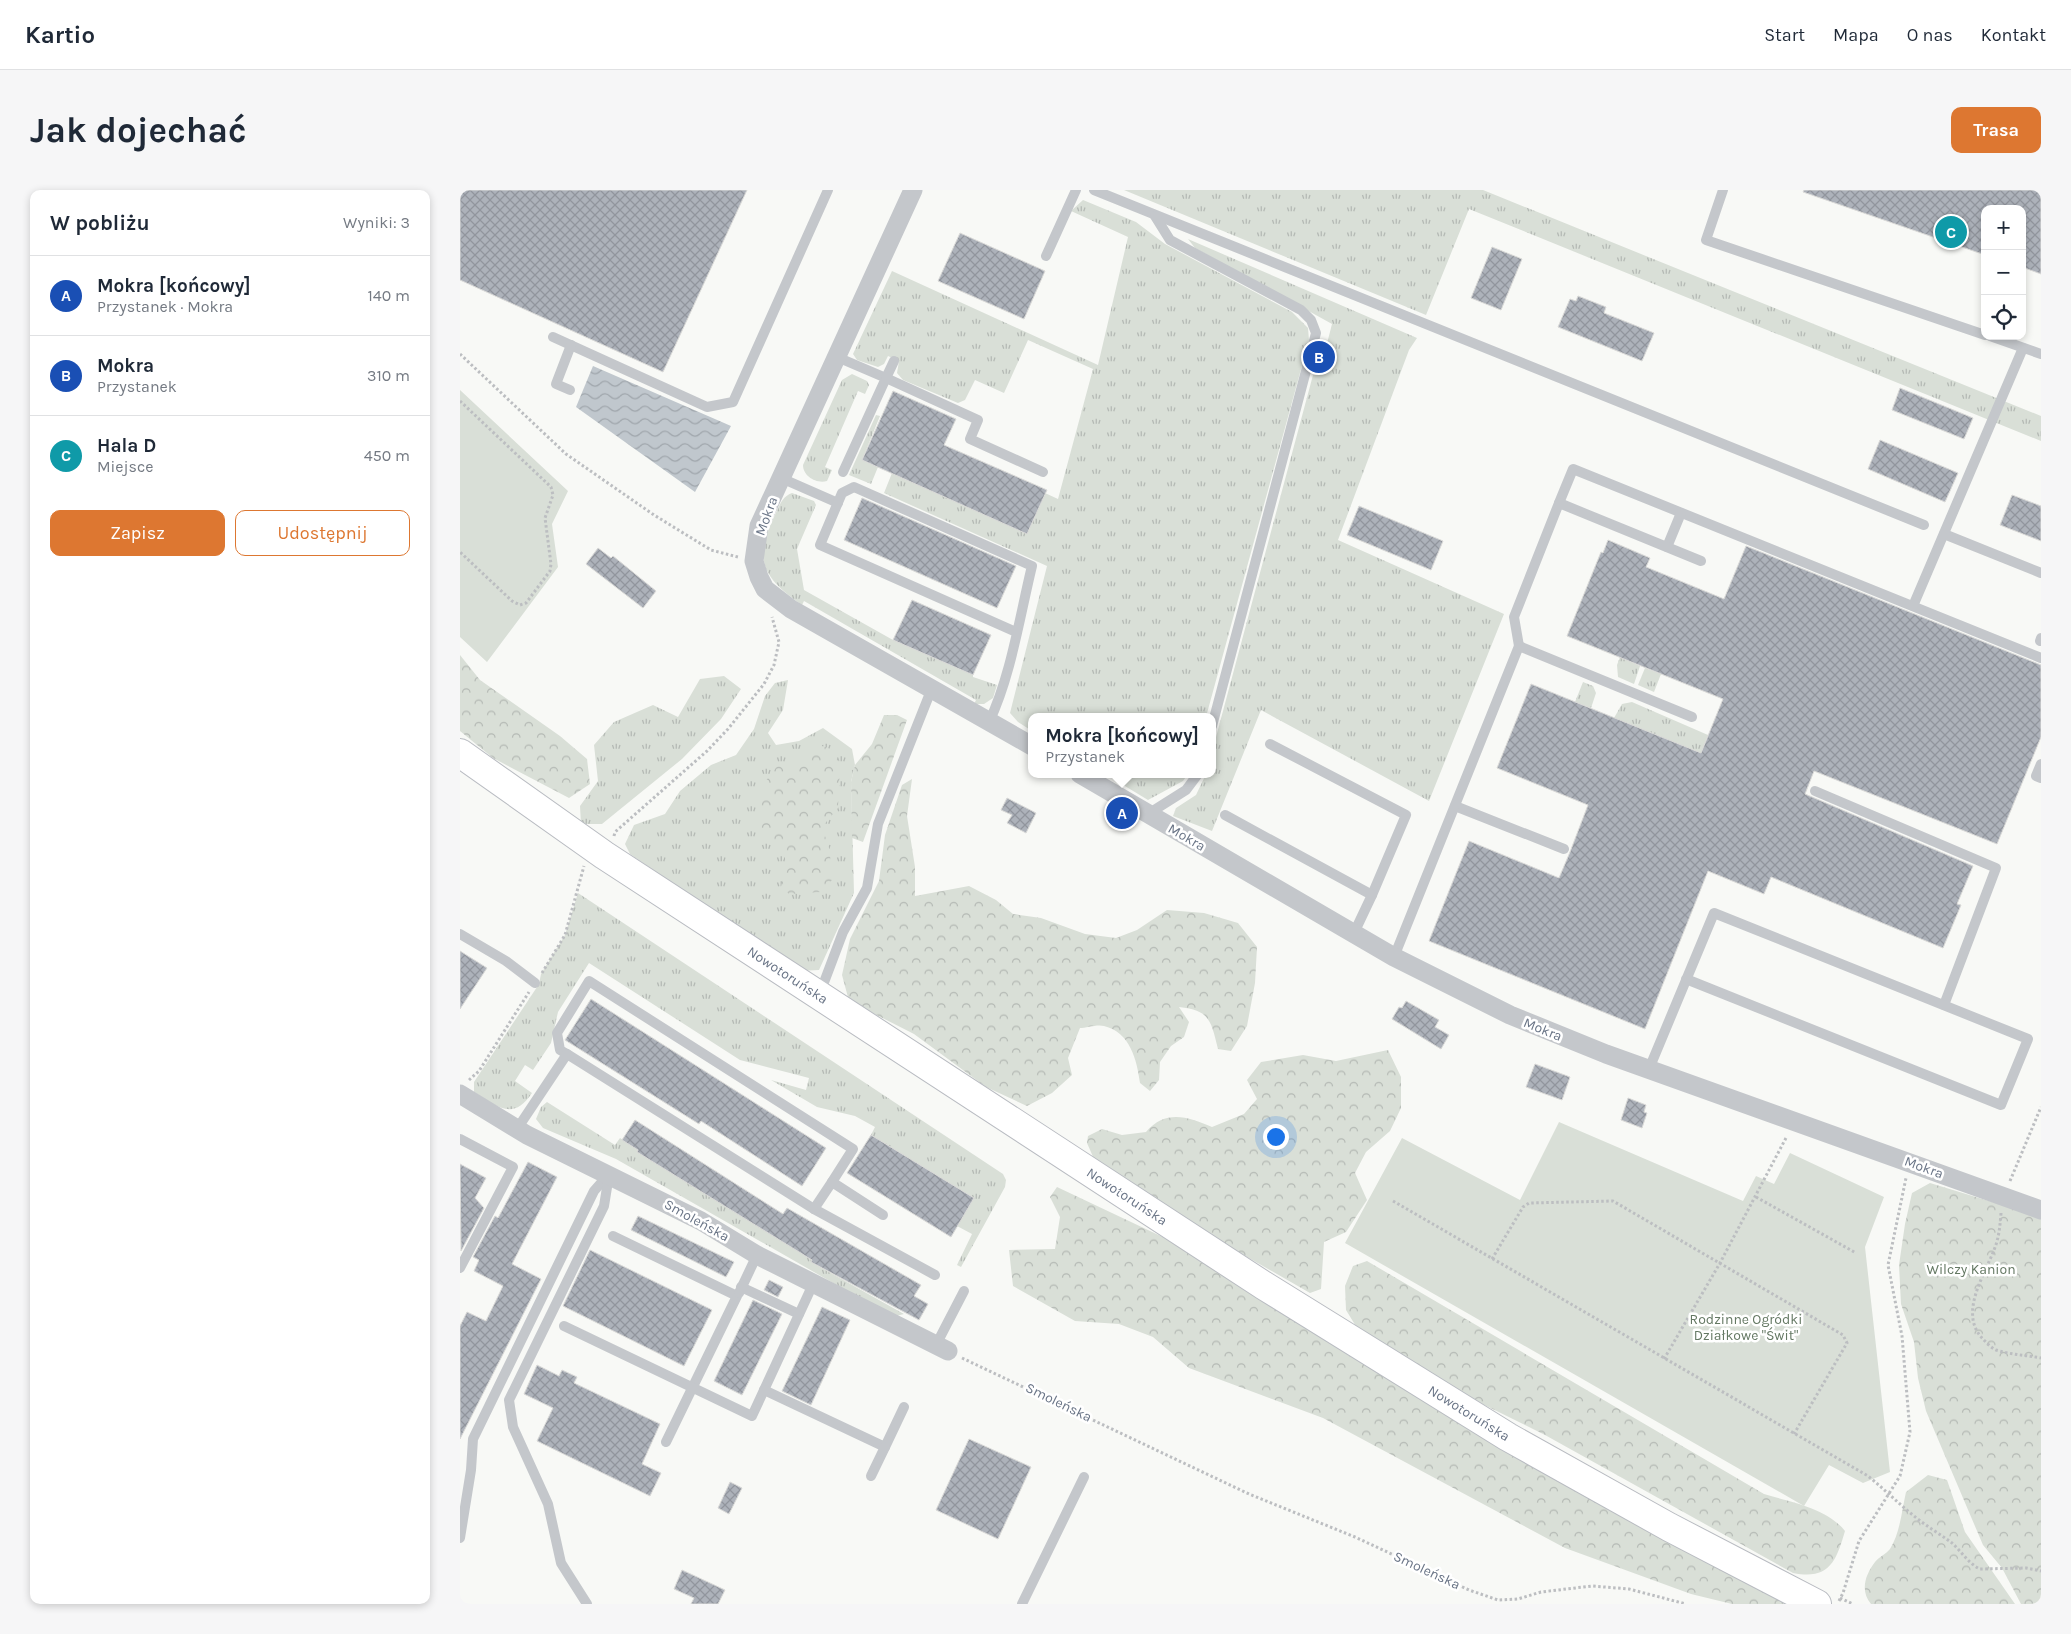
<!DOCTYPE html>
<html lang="pl">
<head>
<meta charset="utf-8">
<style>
	body { margin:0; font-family:Karla,sans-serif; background:#f6f6f7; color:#1f2937 }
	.controls { position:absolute; right:15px; top:15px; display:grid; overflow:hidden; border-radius:10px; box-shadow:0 2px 8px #0003 }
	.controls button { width:45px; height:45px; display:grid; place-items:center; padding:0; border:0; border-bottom:1px solid #e0e1e3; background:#fff; color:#1f2937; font:25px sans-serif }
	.you { position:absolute; left:815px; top:946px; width:18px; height:18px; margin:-12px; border:4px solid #fff; border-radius:50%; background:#1a73e8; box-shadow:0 0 0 8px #1a73e833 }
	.badge { display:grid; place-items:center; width:32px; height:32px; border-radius:50%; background:#dd7731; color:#fff; font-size:16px; font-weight:700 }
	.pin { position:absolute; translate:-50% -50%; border:2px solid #fff; box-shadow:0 1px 5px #0006 }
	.popup { position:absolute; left:568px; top:523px; width:188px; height:65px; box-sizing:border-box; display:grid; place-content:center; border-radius:10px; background:#fff; filter:drop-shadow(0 1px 4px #0005); font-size:16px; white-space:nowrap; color:#747a83 }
	.popup b { font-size:19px; color:#1f2937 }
	.popup::after { content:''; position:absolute; left:50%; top:100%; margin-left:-10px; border:10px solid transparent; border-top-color:#fff }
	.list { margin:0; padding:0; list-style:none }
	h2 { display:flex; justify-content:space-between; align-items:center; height:65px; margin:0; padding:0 20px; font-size:21px }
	h2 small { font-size:16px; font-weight:400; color:#747a83 }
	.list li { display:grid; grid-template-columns:32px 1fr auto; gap:15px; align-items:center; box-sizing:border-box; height:80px; padding:0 20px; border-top:1px solid #e0e1e3 }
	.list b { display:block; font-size:19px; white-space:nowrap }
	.list p { margin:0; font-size:16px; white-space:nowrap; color:#747a83 }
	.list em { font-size:16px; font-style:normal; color:#747a83 }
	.actions { display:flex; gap:10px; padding:15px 20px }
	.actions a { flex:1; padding:11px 0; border:1px solid #dd7731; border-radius:10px; text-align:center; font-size:18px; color:#dd7731 }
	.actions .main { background:#dd7731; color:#fff }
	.icon { flex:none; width:28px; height:28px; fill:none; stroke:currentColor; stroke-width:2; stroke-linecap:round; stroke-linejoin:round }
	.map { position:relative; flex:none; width:1581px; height:1414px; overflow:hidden; border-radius:10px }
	header { display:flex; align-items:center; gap:30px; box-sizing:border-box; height:70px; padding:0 25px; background:#fff; border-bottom:1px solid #e0e1e3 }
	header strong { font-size:24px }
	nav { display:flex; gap:28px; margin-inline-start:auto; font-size:18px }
	.intro { display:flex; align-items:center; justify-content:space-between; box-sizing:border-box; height:120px; padding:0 30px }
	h1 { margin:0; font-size:35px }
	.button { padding:12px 22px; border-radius:10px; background:#dd7731; color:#fff; font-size:18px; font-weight:700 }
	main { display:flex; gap:30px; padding:0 30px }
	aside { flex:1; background:#fff; border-radius:10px; box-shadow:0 2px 8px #0003 }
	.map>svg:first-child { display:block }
</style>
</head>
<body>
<header>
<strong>Kartio</strong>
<nav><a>Start</a><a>Mapa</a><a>O nas</a><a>Kontakt</a></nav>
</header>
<div class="intro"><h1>Jak dojechać</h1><a class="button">Trasa</a></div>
<main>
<aside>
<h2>W pobliżu<small>Wyniki: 3</small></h2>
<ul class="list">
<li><span class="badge" style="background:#1a4fb4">A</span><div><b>Mokra [końcowy]</b><p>Przystanek · Mokra</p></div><em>140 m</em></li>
<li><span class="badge" style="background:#1a4fb4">B</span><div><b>Mokra</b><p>Przystanek</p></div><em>310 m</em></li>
<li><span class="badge" style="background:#0f9aa8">C</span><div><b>Hala D</b><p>Miejsce</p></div><em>450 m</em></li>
</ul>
<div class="actions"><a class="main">Zapisz</a><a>Udostępnij</a></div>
</aside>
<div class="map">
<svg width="1581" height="1414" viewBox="0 0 1581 1414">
	<defs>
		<pattern id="grass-tufts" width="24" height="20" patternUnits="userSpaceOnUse" patternTransform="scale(1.25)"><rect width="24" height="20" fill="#d9dfd7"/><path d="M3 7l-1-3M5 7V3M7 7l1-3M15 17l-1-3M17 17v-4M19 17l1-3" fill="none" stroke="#b4b9b4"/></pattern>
		<pattern id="forest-crowns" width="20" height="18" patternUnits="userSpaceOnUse" patternTransform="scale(1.25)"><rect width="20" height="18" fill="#d9dfd7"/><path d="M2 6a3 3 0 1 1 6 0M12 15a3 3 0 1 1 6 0" fill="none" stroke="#b4b9b4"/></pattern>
		<pattern id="water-waves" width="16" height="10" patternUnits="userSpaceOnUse" patternTransform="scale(1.25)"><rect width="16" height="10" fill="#c0c7cd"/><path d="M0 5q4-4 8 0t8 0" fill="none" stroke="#a0a6ac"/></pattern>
		<pattern id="building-cross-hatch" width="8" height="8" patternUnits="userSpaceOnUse" patternTransform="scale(1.25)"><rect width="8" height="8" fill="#adb2ba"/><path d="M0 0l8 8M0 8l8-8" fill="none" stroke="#91959d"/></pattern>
	</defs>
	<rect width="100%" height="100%" fill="#f8f9f6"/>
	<g fill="url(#grass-tufts)">
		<path d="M664,0H1023L1581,226V251L1009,19L966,125Z"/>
		<path d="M623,10L676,32L705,54L832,122L848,138L849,150L746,527H572V541L558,532L550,523L587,376L424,303L432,283L567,343L585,303L598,309L633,179L568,150L544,203L515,190L505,210L498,213L443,190L437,183L439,171L428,166L424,174L418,177L397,170L393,164L432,81L638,175L668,47L611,21Z"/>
		<path d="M728,49L957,148L949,160L878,350L1044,424L969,611L801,520L752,641L713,626L716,618L736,605L746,584H752V562L853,185H859L872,134L735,58Z"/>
		<path d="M392,184L407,191L409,195L405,204L398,201L365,277L372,280L367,291C356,294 343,286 343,275L382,190Z"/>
		<path d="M416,225L420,226L402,270L418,277L411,294L389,285Z"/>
		<path d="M332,303L354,311L356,315L337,359L344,400L433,450L513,485V487L537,495L533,508L524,514H514L516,510L344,411L342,415C305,389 292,371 314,327C319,317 321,307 332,303Z"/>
		<path d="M1160,467L1180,476L1174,494L1158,487L1157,475Z"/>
		<path d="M1185,478L1201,484L1194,502L1178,495Z"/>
		<path d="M264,486L281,499L261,529L222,569L142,634H121L120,616L138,591L134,555L154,532L193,515L218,527L240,489Z"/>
		<path d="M328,490L323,520L308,543L316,555L339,551L363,538L392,559L395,575L391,592L394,703L359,780L340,781L170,664L165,654L174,635L205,624L220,601L251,575L276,565L294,539L305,506L315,493Z"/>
		<path d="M1123,492L1133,496L1136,503L1131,518L1115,512Z"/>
		<path d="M1172,512L1248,545L1241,563L1154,528L1162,514Z"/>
		<path d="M645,584H728L723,591L688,610Z"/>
		<path d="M118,703L543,984L546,990L545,997L501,1077L497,1075L512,1044L497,1036L514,1008L411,945L415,937L395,926L357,917L311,890L346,900L349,888L280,870L129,773L98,822L91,853L73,880L65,875L55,891L72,903C53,932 37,916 14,902V892L79,794L81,784L105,745Z"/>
		<path d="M87,912L155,955L160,948L178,960V962L352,1070L351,1072L444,1124L436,1126L424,1122L156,969L83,938L76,929L81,917Z"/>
	</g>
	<g fill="url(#forest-crowns)">
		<path d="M0,465L20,490L100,546L127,569L130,594L109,608L33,568L0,541Z"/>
		<path d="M424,525H437L447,530L403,652L392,648L391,592L395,575L412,554Z"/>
		<path d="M363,556L375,561L380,575L378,618L362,637L369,658L373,689L361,702L329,704L321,697L325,679V661L302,640L298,613L305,592L318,575L340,570Z"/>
		<path d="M452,589L447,626L455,677V706L509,696L536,710L553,724L581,728L625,744L656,748L677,740L707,720L744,723L778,733L797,757L795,793L787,836L771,861L758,859C751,831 750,820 719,817L729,832L724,847L711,856L700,872L699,890L690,901L680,893C677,870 670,842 644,836C637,834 626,838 620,838L608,868L612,885L592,903L567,916L526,897L454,844L389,811L382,785L390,749L419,691L425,645L442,595Z"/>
		<path d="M928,860L941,887V918L930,941L906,962L895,983L907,1010L886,1042L864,1052L861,1099L850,1103L714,1025L634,969L627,953L628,946L642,939L662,945L686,942C706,919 728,927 752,937L784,924L797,909L787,890L801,872L843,865L876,871Z"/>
		<path d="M1470,993L1581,1027V1414H1561L1542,1378L1523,1355L1466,1221L1458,1188L1454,1152L1441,1114L1439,1075L1445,1034L1452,1003Z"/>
		<path d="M597,997L707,1049L1333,1414H1272L1231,1404L1105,1358L863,1228L729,1178L693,1147L659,1134L615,1131L553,1096L549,1060L595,1059L600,1027L590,1007Z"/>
		<path d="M907,1071L1304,1304C1331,1312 1367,1318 1385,1341C1376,1372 1369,1390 1333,1383L1085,1245L982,1194L897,1138L886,1120L885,1096L893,1076Z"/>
		<path d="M1468,1285L1487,1290L1505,1342L1555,1414H1411C1400,1401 1405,1385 1415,1372C1419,1367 1426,1364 1430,1359C1440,1343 1442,1320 1446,1302Z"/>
	</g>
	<g fill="#d9dfd7">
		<path d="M0,200L108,301L92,334L98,377L27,472L0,447Z"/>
		<path d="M1099,932L1283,1011L1296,986L1314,994L1330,963L1424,1007L1405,1057L1430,1282L1403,1293L1369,1275L1344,1316L885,1053L942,948L1060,1010Z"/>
	</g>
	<path fill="url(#water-waves)" d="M133,176L271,236L235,302L116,217Z"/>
	<g fill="url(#building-cross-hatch)" stroke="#dadad8">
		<path d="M0,0H287L203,182L0,90Z"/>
		<path d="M1344,0H1581V84L1562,77V19H1525V65L1343,2Z"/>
		<path d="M500,43L585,81L564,129L478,91Z"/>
		<path d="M1032,57L1062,69L1041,120L1011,108Z"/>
		<path d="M1118,106L1146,117L1144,123L1194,143L1182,171L1098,137L1110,109L1116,111Z"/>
		<path d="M1440,198L1513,228L1504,249L1432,220Z"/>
		<path d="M433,201L496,229L484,255L587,300L567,344L402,270Z"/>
		<path d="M1420,250L1498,283L1485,312L1408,279Z"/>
		<path d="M1552,305L1581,316V351L1540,335Z"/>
		<path d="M402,308L556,376L537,418L384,350Z"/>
		<path d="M899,316L983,351L971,380L887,345Z"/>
		<path d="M1148,350L1190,368L1186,377L1264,409L1286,356L1581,475V547L1537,654L1354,581L1345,604L1513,676L1497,714L1501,715L1483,758L1311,687L1304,704L1248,681L1185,839L969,751L1009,651L1099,688L1110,662L1128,615L1037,578L1071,494L1241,563L1263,509L1107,446L1141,362L1143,363Z"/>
		<path d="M138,358L151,368L153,366L196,401L183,418L126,374Z"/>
		<path d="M452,410L531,445L513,485L433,450Z"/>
		<path d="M547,608L576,623L566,643L547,633L552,625L541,620Z"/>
		<path d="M0,761L27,778L0,819Z"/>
		<path d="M131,809L366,958L342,996L241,931L239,934L105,850Z"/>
		<path d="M946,811L979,830L975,837L989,845L981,859L932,829L939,817L942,818Z"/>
		<path d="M1075,874L1110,887L1102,910L1066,897Z"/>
		<path d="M1168,908L1186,915L1184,922L1187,923L1182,938L1161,930Z"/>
		<path d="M175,930L323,1024L327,1018L461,1095L454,1106L468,1114L459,1130L351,1072L352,1070L177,962L178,960L162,950Z"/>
		<path d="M411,945L514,1008L491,1047L387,983Z"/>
		<path d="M68,972L97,987L52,1074L81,1089L0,1249V1136L7,1122L26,1131L43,1096L14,1081L19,1070L13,1067L35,1026L38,1028Z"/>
		<path d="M0,974L26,988L15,1008L24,1018L1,1061Z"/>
		<path d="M178,1026L274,1072L266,1087L171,1040Z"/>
		<path d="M130,1060L252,1120L224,1176L103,1116Z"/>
		<path d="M309,1090L323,1097L318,1107L304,1100Z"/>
		<path d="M293,1110L322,1124L282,1205L254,1191Z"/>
		<path d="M362,1117L390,1130L351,1215L322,1201Z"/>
		<path d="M77,1175L99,1186L102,1180L117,1187L114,1193L200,1234L182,1274L201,1283L190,1306L77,1251L93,1218L64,1204Z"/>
		<path d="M509,1249L571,1277L538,1349L476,1320Z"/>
		<path d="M270,1292L282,1298L269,1324L258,1318Z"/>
		<path d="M222,1380L265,1400L258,1414H231L234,1408L214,1399Z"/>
	</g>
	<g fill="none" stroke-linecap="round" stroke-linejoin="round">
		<defs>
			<g id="secondary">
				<path id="s1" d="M0,563L144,665L803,1095L1048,1247L1209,1337L1357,1414"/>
			</g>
		</defs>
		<use href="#secondary" stroke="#b9bcc2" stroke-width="30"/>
		<g stroke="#bcbec1" stroke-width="3" stroke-dasharray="2.5 2.5" stroke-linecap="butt">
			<path d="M0,164L106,264L194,325L251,360L278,367"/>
			<path d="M0,211L91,297L93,305L85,328L91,374L90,381L66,413L60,415L52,411L0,362"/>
			<path d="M154,646L155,642L247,561L268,539L304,494L314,475L319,452L312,427"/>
			<path d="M82,783L105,745L124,676"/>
			<path d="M9,890L19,881L69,802"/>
			<path d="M1550,991L1581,917"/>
			<path d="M1296,1007L1396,1063"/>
			<path d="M933,1011L1408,1286C1424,1299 1438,1313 1454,1326C1466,1336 1480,1344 1492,1353C1501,1361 1509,1374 1520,1379L1566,1378L1581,1381"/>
			<path d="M1541,1023C1540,1036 1539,1048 1534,1060C1524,1086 1499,1123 1522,1148C1526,1152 1531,1158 1536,1160C1552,1165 1566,1165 1581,1168"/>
			<path d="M1032,1069L1063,1017L1069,1013L1153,1011L1383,1145L1387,1153L1334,1244"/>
			<path d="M502,1168L789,1304L895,1347L1009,1400L1038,1410L1058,1409L1081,1402L1132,1396L1169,1399L1226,1414"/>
			<path d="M1204,1169L1260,1073L1327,946"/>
			<path d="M1380,1408L1393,1414"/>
			<path d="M1379,1411L1383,1403L1399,1351L1440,1286L1450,1242L1442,1146L1428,1075L1446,988"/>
		</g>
		<g stroke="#c4c7cb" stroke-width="10">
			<path d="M634,0L1464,335"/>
			<path d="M1263,0L1246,50L1525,145"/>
			<path d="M695,26L710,50L841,120L851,130L856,143L752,536"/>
			<path d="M586,66L616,0"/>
			<path d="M1530,146L1581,164"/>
			<path d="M93,147L247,217L273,212L368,0"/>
			<path d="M377,167L426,188L383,282"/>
			<path d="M434,171L426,188L518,230L510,249L583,282"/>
			<path d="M110,200L96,194L111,155"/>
			<path d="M321,288L378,313"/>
			<path d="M1099,313L1113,279L1581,468"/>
			<path d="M1484,344L1581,383"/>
			<path d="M1207,357L1221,323"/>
			<path d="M1453,416L1563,158"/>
			<path d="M1580,451L1581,448"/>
			<path d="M1059,456L1054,427L1099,313L1241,371"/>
			<path d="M529,532C551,486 560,425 572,376L394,297L382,303L360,355L556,442"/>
			<path d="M810,554L946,625L912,705"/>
			<path d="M1581,574L1576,586L1581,588"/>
			<path d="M1355,601L1536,678L1484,815"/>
			<path d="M995,616L1104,659"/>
			<path d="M688,624L726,600L738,584"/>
			<path d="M765,625L912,705L894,743"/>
			<path d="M0,744L46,771L75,793"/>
			<path d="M934,767L1059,456L1232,527"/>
			<path d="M360,803L383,742L407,698L418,634L472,498"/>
			<path d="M107,864L100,860L97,843L129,791L393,959L372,992"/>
			<path d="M1189,879L1254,723L1568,849L1541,915L1226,789"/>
			<path d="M57,939L107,864L354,1019L475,1085"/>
			<path d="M0,949L53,977L0,1078"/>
			<path d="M354,1019L372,992L423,1025"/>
			<path d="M153,1046L277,1106L206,1252"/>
			<path d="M281,1097L339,1124"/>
			<path d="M279,1103L297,1065"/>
			<path d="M104,1136L292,1226L354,1092"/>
			<path d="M476,1155L504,1101"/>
			<path d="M304,1200L425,1257L444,1217"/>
			<path d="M411,1286L425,1257"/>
			<path d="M0,1348L11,1280L13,1249L134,1001L148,985"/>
			<path d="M127,1414L101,1373L88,1314L53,1237L49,1210L144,1016L149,985"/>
			<path d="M562,1414L624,1287"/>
		</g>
		<g stroke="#c4c7cb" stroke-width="19">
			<path d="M453,0L299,336L294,371L299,387L305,399L331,419L572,556"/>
			<path d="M620,584L934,767L1050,825L1146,864L1581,1020"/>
			<path d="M0,904L67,945L241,1031L297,1065L488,1161"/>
		</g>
		<use href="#secondary" stroke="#fff" stroke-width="28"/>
	</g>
	<g text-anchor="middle" stroke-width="5" stroke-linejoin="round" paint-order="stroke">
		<g font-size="14" fill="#697486" stroke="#fff">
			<text transform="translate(306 326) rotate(-70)" y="5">Mokra</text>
			<text transform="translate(727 647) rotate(30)" y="5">Mokra</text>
			<text dy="5" stroke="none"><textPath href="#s1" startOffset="396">Nowotoruńska</textPath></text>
			<text transform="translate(1083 839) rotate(22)" y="5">Mokra</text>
			<text transform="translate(1464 977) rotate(20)" y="5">Mokra</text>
			<text dy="5" stroke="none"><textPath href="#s1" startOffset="801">Nowotoruńska</textPath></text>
			<text transform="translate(237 1030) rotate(29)" y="5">Smoleńska</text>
			<text transform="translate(599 1212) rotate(26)" y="5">Smoleńska</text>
			<text dy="5" stroke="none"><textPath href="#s1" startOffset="1206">Nowotoruńska</textPath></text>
			<text transform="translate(967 1380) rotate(25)" y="5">Smoleńska</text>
		</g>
		<g font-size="14" fill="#647863" stroke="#fff">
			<text x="1511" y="1084">Wilczy Kanion</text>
			<text x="1286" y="1134">Rodzinne Ogródki<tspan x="1286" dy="16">Działkowe "Świt"</tspan></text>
		</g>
	</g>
</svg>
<div class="controls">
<button>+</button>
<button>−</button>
<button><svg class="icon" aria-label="locate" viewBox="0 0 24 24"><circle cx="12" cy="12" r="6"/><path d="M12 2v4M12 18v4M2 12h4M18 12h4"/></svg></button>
</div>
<div class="you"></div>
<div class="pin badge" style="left:662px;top:623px;background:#1a4fb4">A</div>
<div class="popup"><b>Mokra [końcowy]</b>Przystanek</div>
<div class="pin badge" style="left:859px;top:167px;background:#1a4fb4">B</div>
<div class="pin badge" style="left:1491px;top:42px;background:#0f9aa8">C</div>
</div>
</main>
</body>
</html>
